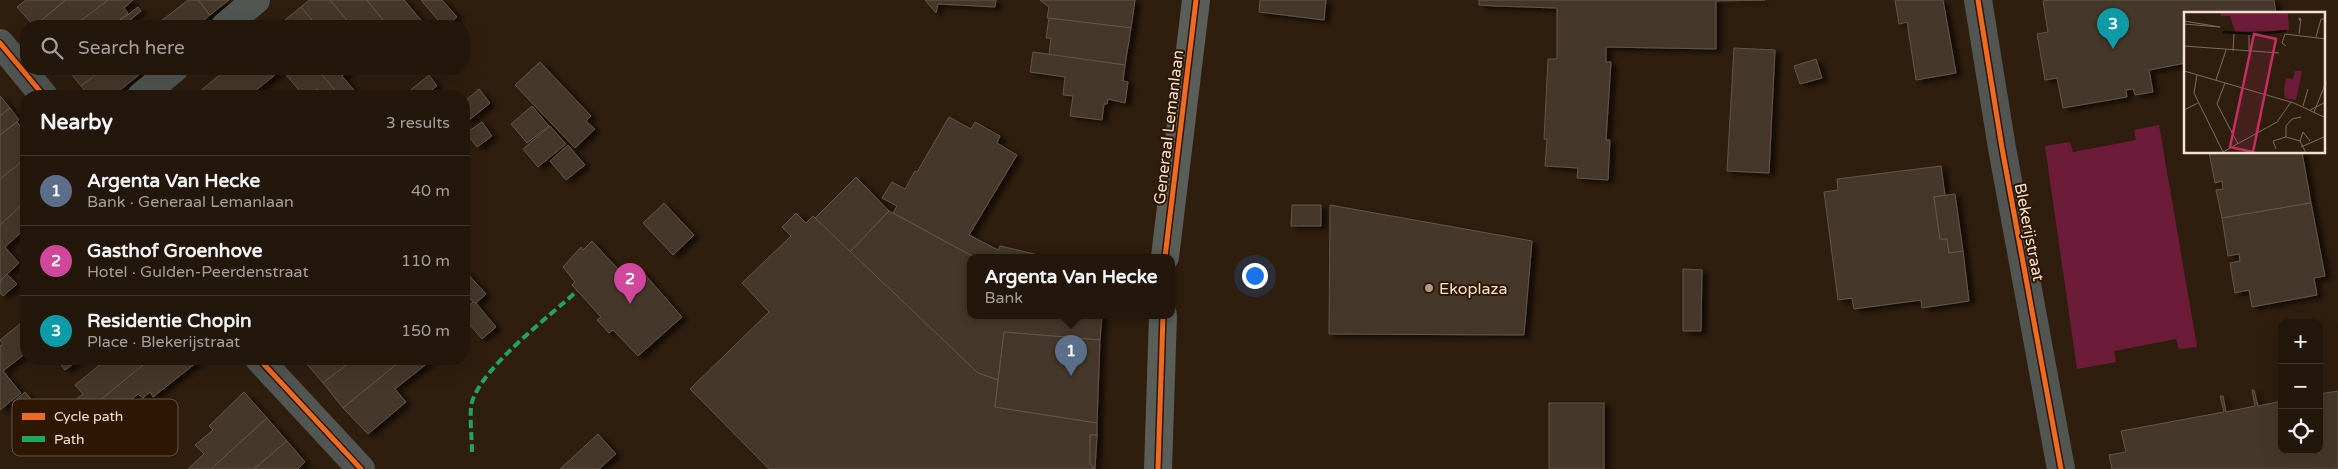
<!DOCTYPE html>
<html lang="en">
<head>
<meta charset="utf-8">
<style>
	body { margin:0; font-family:"Varela Round",sans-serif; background:#2f2318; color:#f1f3f6 }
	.controls { position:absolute; right:15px; bottom:15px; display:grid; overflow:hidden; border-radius:10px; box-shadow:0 5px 20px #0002 }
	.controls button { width:45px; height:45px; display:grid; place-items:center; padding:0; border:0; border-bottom:1px solid #40352b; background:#23160a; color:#f1f3f6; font:25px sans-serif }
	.you { position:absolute; left:1254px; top:275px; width:18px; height:18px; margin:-12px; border:4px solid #fff; border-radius:50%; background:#1a73e8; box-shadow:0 0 0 8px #1a73e833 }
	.badge { display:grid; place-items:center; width:32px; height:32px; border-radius:50%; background:#7c3aed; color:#fff; font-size:16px; font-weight:700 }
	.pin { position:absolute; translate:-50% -41px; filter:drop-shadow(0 1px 2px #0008) }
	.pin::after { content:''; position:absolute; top:26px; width:18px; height:15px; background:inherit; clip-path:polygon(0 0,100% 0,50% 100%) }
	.popup { position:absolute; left:967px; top:254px; width:208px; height:65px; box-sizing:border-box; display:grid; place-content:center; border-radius:10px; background:#23160a; filter:drop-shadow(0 1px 4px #0005); font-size:16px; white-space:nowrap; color:#a39f9c }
	.popup b { font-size:19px; color:#f1f3f6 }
	.popup::after { content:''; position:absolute; left:50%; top:100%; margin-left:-10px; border:10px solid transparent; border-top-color:#23160a }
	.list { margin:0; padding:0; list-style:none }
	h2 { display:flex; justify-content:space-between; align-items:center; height:65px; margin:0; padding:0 20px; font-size:21px }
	h2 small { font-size:16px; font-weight:400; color:#a39f9c }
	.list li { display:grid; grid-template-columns:32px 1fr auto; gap:15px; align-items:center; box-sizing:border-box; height:70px; padding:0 20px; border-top:1px solid #40352b }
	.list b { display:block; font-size:19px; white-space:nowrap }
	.list p { margin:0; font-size:16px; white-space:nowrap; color:#a39f9c }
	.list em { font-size:16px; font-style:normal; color:#a39f9c }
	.icon { flex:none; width:28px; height:28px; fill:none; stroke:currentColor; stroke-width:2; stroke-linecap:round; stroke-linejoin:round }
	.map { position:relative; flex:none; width:2338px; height:469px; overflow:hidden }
	.search { position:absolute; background:#23160a; box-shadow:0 5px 20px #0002; left:20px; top:20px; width:450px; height:55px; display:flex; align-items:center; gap:12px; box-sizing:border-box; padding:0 18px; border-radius:20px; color:#a39f9c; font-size:19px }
	.panel { position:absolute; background:#23160a; box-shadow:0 5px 20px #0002; left:20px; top:90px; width:450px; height:275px; border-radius:20px }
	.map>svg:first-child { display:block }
</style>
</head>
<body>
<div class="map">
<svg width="2338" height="469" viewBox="0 0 2338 469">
	<defs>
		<filter id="shadow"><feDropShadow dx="5.5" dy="3" stdDeviation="2.5" flood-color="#0009"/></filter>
	</defs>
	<rect width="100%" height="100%" fill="#2f1e0e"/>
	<path fill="#6c1c38" d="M2159,125L2197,347L2179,349L2176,339L2114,351L2116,362L2077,369L2045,146L2070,142L2073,152L2136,140L2134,130Z"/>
	<g fill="#44382a" stroke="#625647" filter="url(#shadow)">
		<path d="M26,0H66L34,26L17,7Z"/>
		<path d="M66,0H108L74,26H34Z"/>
		<path d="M108,0H133L124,8L128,13L113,26H74Z"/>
		<path d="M188,0H198L210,15L197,26H164L160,22Z"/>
		<path d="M198,0H229L210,15Z"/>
		<path d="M309,0H330L352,26H317L301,7Z"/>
		<path d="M330,0H367L388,26H352Z"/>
		<path d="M367,0H404L421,20L414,26H388Z"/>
		<path d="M421,0H442L457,17L446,26H443Z"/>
		<path d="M925,0H996L995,7L938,4L936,13Z"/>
		<path d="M1040,0H1135L1131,28L1047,18L1049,7Z"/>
		<path d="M1260,0H1326L1324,20L1259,12Z"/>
		<path d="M1479,0H1765L1716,1V49L1606,47V62H1611L1606,140H1610L1608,180L1577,178L1578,168L1545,166L1547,139H1544L1548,59H1557V8L1494,6L1479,5Z"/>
		<path d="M1895,0H1943L1956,73L1916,80L1907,22L1899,24Z"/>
		<path d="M2049,0H2274L2276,14H2186V63L2149,70L2153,92L2135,95L2133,89L2126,90L2127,97L2063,108L2057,78L2045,80L2037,34L2048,32L2043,1Z"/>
		<path d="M138,7L141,11L130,20L135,26H113Z"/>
		<path d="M301,7L317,26H282L280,24Z"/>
		<path d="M1049,18L1131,28L1125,65L1049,55L1051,38H1046Z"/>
		<path d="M1734,48L1775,50L1769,173L1727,171Z"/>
		<path d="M1033,52L1125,65L1123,81L1128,82L1125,103L1108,99L1107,104H1104L1102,120L1070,116L1073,96L1063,95L1065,77L1030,72Z"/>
		<path d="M1816,59L1822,78L1800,84L1794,66Z"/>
		<path d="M540,62L591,116L586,121L595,129L575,148L515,85Z"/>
		<path d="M67,69H103L81,86Z"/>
		<path d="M103,69H146L113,96H89L81,86Z"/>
		<path d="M227,69H281V70L249,96H194Z"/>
		<path d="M281,69H317L340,96H323L317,89L308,96H304Z"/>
		<path d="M317,69H351L342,76L359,96H340Z"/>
		<path d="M429,75L437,86L424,96H409L407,93Z"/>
		<path d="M479,89L490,103L467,122L464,118V102Z"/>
		<path d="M0,96L10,108L0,116Z"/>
		<path d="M532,106L549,126L527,143L511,124Z"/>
		<path d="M10,108L19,120L0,135V116Z"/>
		<path d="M949,117L971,129L975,122L1000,136L997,143L1017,155L969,235L998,250L1000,246L1035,254L1034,257H974L893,213L897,206L882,198L892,182L905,189L915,171L917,172Z"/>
		<path d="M17,122L26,134V158L0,179V135Z"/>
		<path d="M482,122L492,136L477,147L466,133Z"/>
		<path d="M550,126L566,144L538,167L523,149Z"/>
		<path d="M568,145L585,165L566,180L550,161Z"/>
		<path d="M2209,152H2302L2311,203L2222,218L2216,190L2223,189L2222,181L2215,183Z"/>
		<path d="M26,158V201L0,225V179Z"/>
		<path d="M1941,166L1945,195L1934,197L1940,239H1947L1949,253L1963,251L1969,301L1922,308L1921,300L1854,309L1852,298L1838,300L1824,192L1838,190L1837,179Z"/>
		<path d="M856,177L889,211L850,252L815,218Z"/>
		<path d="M1955,194L1963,251L1949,253L1947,239H1940L1934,197Z"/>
		<path d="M26,201V228L5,247L19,263L0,281V225Z"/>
		<path d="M664,203L694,235L673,255L643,223Z"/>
		<path d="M2311,203L2325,276L2314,278L2317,295L2252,307L2249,290L2235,293L2230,263L2240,261L2239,254L2228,256L2222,218Z"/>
		<path d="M1292,205H1321V226H1291Z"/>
		<path d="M1330,205L1532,241L1524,335L1329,334Z"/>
		<path d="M889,211L974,257H971V315H1102L1100,340L1004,332L998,380L978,373L850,252Z"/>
		<path d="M796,213L806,223L813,216L978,373L998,380L995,407L1097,423V435H1090V464L1094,469H769L690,389L769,312L742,283L791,236L782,227Z"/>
		<path d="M592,241L629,281L641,270L682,317L638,356L613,330L609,333L597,320L601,317L572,285L575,282L563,267L581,247L583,250Z"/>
		<path d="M1683,269L1702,270L1701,331H1683Z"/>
		<path d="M465,271L486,294L475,304L464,292Z"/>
		<path d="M7,274L17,284L3,296L0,293V281Z"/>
		<path d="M473,302L476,303L496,327L482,339L464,318V310Z"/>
		<path d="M26,319V353L3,371L21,393L0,410V346L3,344L0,340Z"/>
		<path d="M1004,332L1100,340L1097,423L995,407Z"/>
		<path d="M62,359H80L65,370L58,361Z"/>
		<path d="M107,359H150L53,440L41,426L83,394L75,385Z"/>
		<path d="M150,359H201L153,397L150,392L143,398L138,394L94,429L82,415Z"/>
		<path d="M311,359H354L323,383L306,363Z"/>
		<path d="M354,359H370L373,362L377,359H403L343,408L323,383Z"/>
		<path d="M403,359H426L429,362L395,389L406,402L368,434L343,408Z"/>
		<path d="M2252,390H2254L2258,406L2282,401V450H2319V394L2338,391V469H2112L2109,455L2126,452L2121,431L2224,412L2220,396H2223L2226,412L2255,406Z"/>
		<path d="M25,392L41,411L29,421L13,402Z"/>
		<path d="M244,392L267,418L211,469H188L204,454L195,445L213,430L209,426Z"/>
		<rect x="1549" y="403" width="55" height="66"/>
		<path d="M267,418L287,441L254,469H211Z"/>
		<path d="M598,434L616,454L599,469H560Z"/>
		<path d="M1090,435H1097L1095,469L1090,464Z"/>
		<path d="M287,441L305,462L298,469H254Z"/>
	</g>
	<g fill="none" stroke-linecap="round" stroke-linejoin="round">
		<g stroke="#515652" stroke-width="28">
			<path d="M1978,0L2002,148L2061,469"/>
			<path d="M225,26L256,0"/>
			<path d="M0,43L44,96"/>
			<path d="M141,96L174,69"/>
			<path d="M259,359L361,469"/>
		</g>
		<g stroke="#5a5e58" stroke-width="28">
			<path d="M1165,257L1196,0"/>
			<path d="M1158,469L1163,315"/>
		</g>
		<path stroke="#20a55d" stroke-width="4" stroke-dasharray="8 4" stroke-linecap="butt" d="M472,452C472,438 469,414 472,402C483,366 549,317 577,291"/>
		<defs>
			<g id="cycleway">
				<path d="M1978,0L2002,148L2061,469"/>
				<path d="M0,43L44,96"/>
				<path d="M1165,257L1196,0"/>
				<path d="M259,359L361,469"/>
				<path d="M1158,469L1163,315"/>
			</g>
		</defs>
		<use href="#cycleway" stroke="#2e1702" stroke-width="8"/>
		<use href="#cycleway" stroke="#ed6a23" stroke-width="5"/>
	</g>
	<circle fill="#b09c8b" stroke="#2e1702" stroke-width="2" cx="1429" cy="288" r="5"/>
	<g text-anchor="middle" stroke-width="4" stroke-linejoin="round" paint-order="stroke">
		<g font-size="16" fill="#f5e0cf" stroke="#2e1702">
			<text transform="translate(1168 127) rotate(-83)" y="6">Generaal Lemanlaan</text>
			<text transform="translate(2030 232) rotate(79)" y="6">Blekerijstraat</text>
		</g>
		<g font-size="16" fill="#f5e0cf" stroke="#2e1702" text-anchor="start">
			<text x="1439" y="294">Ekoplaza</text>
		</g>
	</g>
	<g transform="translate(2184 12)">
		<rect width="141" height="141" fill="#2f1e0e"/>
		<path d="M36,0H104L105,18L51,20L46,4H37ZM111,59H118L112,88L101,86L100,78L102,66L109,67Z" fill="#6c1c38"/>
		<path fill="none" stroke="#0e1004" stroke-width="2.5" d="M39,20L75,22L102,19"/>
		<path fill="none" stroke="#7e6c5b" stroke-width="1" d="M0,9L36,15M0,12L36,15M115,22L117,7L115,6L116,9M132,25L137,7H142M0,34L95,41M102,34L98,31L101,22L142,27M49,39L50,22M65,40V23M0,59L110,91L142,106M13,63L10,81L39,140M32,68L42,38M41,71L33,92L54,132M119,94L124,77M0,98L14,91M126,98L142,90M130,100L142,70M102,125V114L108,107L117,105M116,129L119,120L126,129M117,135L142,124M92,137L89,129L102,125L116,129L122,141M37,141L93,110L107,90"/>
		<path fill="#c72c67" fill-opacity="0.15" stroke="#c72c67" stroke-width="2.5" d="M70,22L92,27L69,140L46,135Z"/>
		<rect width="141" height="141" fill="none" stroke="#f5e0cf" stroke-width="2.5"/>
	</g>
	<rect x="12" y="399" width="166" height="57" rx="8" fill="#2e1702" stroke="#6a5340" stroke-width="1"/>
	<rect x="22" y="413" width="23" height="7" fill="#ed6a23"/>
	<rect x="22" y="436" width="23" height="6" fill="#20a55d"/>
	<g font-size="14" fill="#f5e0cf">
		<text x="54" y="421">Cycle path</text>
		<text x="54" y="444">Path</text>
	</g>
</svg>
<div class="controls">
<button>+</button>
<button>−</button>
<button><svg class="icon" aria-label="locate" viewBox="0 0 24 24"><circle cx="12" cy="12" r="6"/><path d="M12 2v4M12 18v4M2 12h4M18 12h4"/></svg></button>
</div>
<div class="you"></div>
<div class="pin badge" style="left:1071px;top:376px;background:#5c6f8a">1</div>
<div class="popup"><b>Argenta Van Hecke</b>Bank</div>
<div class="pin badge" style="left:630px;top:304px;background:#d1479c">2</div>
<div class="pin badge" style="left:2113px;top:49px;background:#0f9aa8">3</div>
<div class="search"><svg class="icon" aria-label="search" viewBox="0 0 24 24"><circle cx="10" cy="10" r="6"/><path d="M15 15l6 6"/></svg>Search here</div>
<section class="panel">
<h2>Nearby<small>3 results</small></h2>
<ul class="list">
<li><span class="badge" style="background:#5c6f8a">1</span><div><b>Argenta Van Hecke</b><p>Bank · Generaal Lemanlaan</p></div><em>40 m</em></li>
<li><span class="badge" style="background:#d1479c">2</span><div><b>Gasthof Groenhove</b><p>Hotel · Gulden-Peerdenstraat</p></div><em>110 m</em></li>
<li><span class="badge" style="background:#0f9aa8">3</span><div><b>Residentie Chopin</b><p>Place · Blekerijstraat</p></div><em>150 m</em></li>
</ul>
</section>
</div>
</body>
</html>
